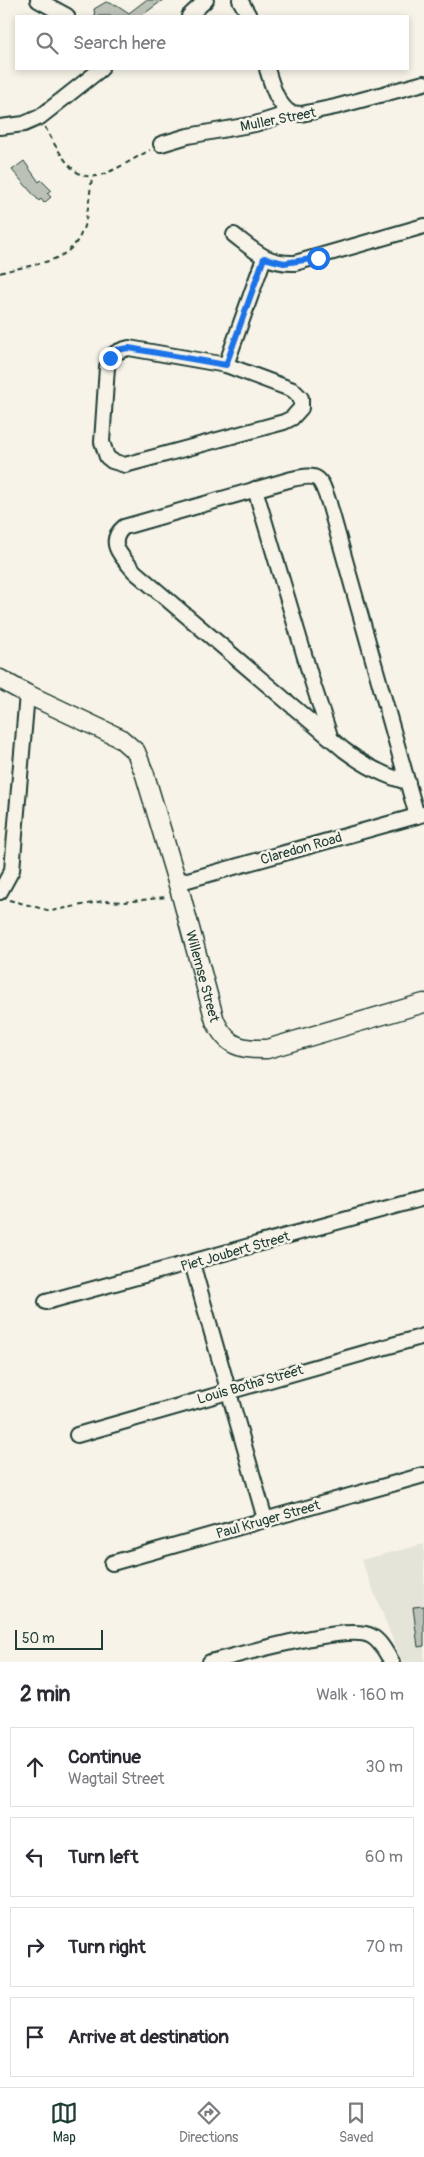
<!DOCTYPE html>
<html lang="en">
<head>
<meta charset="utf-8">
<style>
	body { margin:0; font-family:Pangolin,sans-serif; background:#f2f2f3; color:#2b2b33 }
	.scale { position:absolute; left:15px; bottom:12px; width:88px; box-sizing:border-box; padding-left:5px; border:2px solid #1f3d34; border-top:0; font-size:14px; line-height:18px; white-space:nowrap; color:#1f3d34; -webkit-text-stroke:4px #f7f3e8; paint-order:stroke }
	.stop { position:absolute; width:15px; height:15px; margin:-11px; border:4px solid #1a73e8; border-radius:50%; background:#fff }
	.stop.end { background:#1a73e8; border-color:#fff; box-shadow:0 1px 5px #0008 }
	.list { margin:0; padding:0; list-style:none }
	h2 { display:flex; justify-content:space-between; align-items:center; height:65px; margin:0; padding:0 20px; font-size:21px }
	h2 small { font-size:16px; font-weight:400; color:#7c7c81 }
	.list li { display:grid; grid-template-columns:32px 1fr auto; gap:15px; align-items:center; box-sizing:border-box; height:80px; margin:0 10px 10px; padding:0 10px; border:1px solid #e1e1e2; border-radius:0px }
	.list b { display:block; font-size:19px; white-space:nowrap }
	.list p { margin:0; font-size:16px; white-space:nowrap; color:#7c7c81 }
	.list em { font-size:16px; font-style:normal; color:#7c7c81 }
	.icon { flex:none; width:28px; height:28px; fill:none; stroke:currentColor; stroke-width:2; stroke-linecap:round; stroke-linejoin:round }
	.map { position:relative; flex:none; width:424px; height:1662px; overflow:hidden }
	.search { position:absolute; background:#fff; box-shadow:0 2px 8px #0003; left:15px; right:15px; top:15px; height:55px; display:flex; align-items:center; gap:12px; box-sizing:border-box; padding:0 18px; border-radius:0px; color:#7c7c81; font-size:19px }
	.sheet { height:425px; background:#fff }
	nav { display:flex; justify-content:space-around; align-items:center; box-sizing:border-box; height:70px; border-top:1px solid #e1e1e2; background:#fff; font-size:14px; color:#7c7c81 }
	nav a { display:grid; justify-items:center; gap:2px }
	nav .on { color:#1f3d34 }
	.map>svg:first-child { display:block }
</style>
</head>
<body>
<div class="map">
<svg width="424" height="1662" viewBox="0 0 424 1662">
	<rect width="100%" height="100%" fill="#f7f3e8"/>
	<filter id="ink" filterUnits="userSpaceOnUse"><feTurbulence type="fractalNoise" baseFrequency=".02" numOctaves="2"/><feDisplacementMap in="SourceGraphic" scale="10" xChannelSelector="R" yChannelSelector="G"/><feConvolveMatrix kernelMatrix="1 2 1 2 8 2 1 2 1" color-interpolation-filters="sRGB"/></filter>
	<g filter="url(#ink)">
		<path fill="#e5e4d9" d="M424,1544V1662H402L361,1560Z"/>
		<g fill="#bbc1b6" stroke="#1f3d34">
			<path d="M146,0H163L141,16H95L94,9L106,2L117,5L129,13Z"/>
			<path d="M24,161L39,182L41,180L51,190L47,193L51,197L44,203L41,199L39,201L12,170Z"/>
			<path d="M424,1606V1646L418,1647L413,1607Z"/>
		</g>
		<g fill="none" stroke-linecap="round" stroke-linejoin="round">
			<defs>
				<g id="minor">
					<path d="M38,0L67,16"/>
					<path d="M240,0L249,16"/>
					<path d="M189,16L206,0"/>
					<path d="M267,69C272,85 276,102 290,113"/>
					<path d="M0,127L24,124L40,117L101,69"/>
					<path d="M161,144L188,136L255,124L290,113L301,114L335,107L424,83"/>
					<path d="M234,235C255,251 267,264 295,263L424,226"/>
					<path d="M129,348L226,365L293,390L301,398V408L292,418L284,422L125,465L112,461L107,457L102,442L107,367C111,354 116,351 129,348Z"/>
					<path d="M226,365L264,258"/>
					<path d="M255,489L312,681L330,736"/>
					<path d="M408,782C383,776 364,765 344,750L135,572C123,558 105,543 124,527L292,479C320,473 320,477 329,503L417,816"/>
					<path d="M177,883L424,814"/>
					<path d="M0,892L12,870L27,694"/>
					<path d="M192,1263L265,1519"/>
					<path d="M46,1302L424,1198"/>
					<path d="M77,1435L424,1336"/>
					<path d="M112,1563L424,1475"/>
					<path d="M210,1662C239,1655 349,1623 371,1636C381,1641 386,1653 392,1662"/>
				</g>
				<g id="tertiary">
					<path id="s1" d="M0,679L27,694L120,738L136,752L145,775L181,895L215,1021C227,1046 240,1050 267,1049L424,1003"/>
				</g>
			</defs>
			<use href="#minor" stroke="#1f3d34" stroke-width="18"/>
			<use href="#tertiary" stroke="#1f3d34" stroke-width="21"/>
			<g stroke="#1f3d34" stroke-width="2" stroke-dasharray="5 4" stroke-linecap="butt">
				<path d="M45,127C81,195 90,183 150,150"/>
				<path d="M0,273C15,268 30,267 45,262C89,250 86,216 92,178"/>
				<path d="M9,900L51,911L103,901L125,902L166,897"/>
			</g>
			<use href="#minor" stroke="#f7f3e8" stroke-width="14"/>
			<use href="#tertiary" stroke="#f7f3e8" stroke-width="18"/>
		</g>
	</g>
	<g fill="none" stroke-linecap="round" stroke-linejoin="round" filter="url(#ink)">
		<path stroke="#1a73e8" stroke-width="6" d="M110,358L116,350L129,348L226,365L264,258L284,263L318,258"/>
	</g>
	<g text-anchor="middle" stroke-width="5" stroke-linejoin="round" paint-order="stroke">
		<g font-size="14" fill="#1f3d34" stroke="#f7f3e8">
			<text transform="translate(278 119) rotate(-11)" y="5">Muller Street</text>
			<text transform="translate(301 848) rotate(-16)" y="5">Claredon Road</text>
			<text dy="5" stroke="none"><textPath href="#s1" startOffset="389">Willemse Street</textPath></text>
			<text transform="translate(235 1251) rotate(-16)" y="5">Piet Joubert Street</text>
			<text transform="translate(250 1384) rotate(-16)" y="5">Louis Botha Street</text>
			<text transform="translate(268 1519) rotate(-16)" y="5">Paul Kruger Street</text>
		</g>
	</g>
</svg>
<div class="scale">50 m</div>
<div class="stop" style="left:318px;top:258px"></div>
<div class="stop end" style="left:110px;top:358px"></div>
<div class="search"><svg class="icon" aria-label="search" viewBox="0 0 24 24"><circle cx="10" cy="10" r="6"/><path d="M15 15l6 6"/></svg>Search here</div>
</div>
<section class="sheet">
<h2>2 min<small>Walk · 160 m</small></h2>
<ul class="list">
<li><svg class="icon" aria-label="ahead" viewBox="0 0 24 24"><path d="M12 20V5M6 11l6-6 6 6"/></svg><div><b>Continue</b><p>Wagtail Street</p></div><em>30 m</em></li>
<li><svg class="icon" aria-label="left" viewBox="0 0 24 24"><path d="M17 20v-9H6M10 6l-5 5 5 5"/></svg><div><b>Turn left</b></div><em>60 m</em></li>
<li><svg class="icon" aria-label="right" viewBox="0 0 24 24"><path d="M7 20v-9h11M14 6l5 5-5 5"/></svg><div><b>Turn right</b></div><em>70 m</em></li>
<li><svg class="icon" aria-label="arrive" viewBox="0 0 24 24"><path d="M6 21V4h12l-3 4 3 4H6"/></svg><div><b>Arrive at destination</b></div></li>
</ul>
</section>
<nav>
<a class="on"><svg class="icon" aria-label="map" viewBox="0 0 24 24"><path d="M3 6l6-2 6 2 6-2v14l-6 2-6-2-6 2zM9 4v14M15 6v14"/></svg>Map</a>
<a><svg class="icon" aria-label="directions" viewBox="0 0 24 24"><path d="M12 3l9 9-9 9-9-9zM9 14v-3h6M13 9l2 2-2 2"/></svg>Directions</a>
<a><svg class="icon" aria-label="saved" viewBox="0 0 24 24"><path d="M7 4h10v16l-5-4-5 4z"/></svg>Saved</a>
</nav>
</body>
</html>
